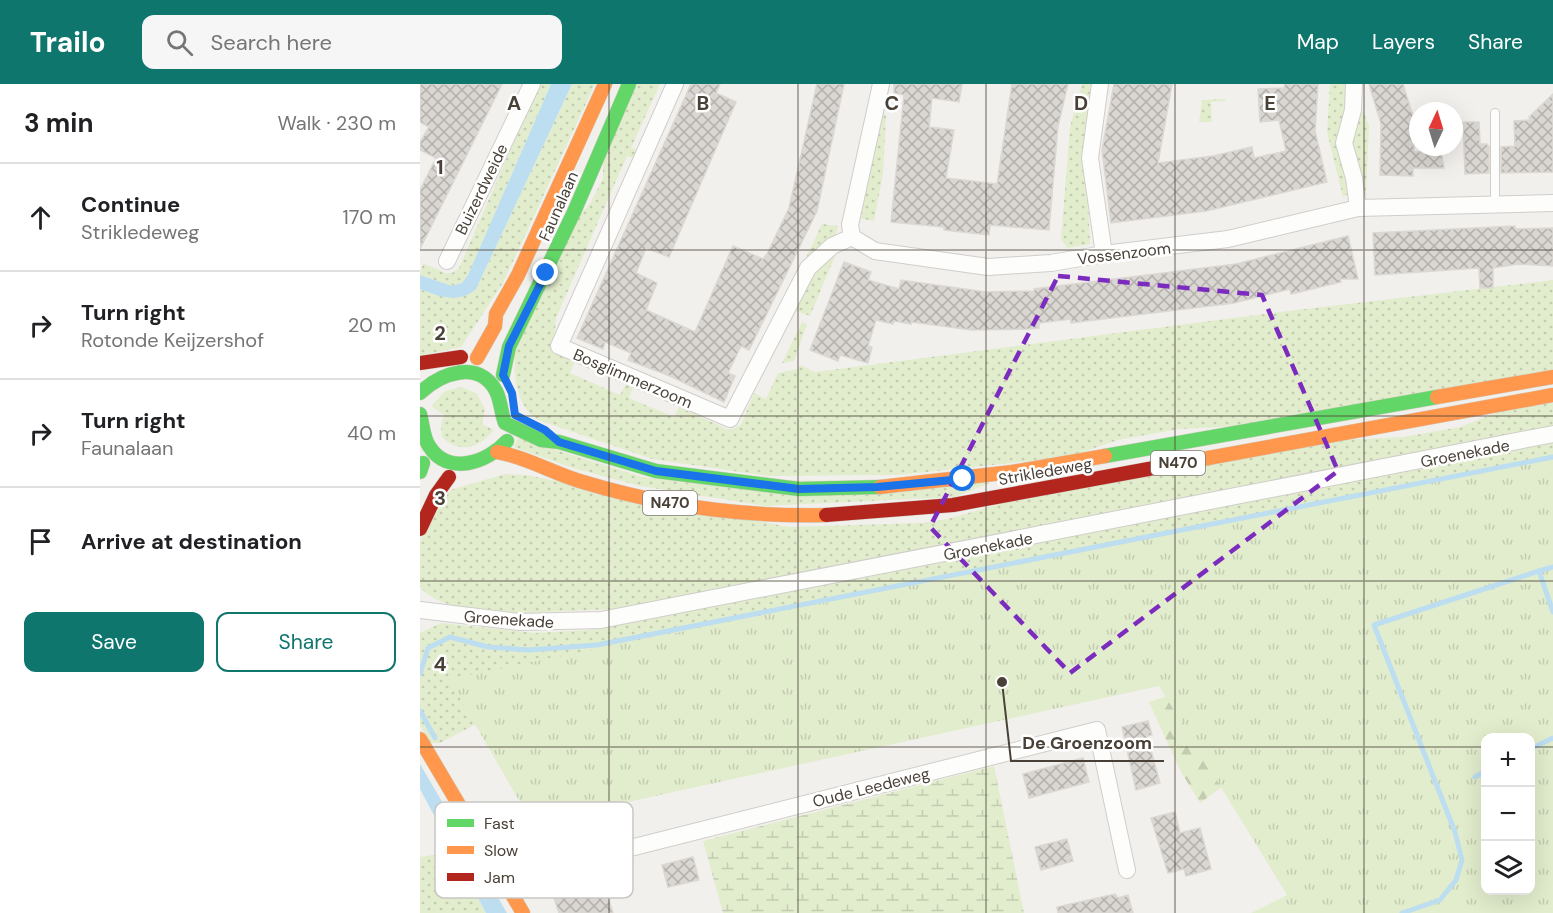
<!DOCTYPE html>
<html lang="en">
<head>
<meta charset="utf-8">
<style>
	body { margin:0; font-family:"DM Sans",sans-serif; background:#f6f6f6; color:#202124 }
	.controls { position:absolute; right:18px; bottom:18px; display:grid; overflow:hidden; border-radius:12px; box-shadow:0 6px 24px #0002 }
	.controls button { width:54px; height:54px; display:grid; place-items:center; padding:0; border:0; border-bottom:2px solid #e0e0e0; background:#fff; color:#202124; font:30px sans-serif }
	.compass { position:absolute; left:989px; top:18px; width:54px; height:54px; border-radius:50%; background:#fff; box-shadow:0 6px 24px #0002; rotate:4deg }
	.stop { position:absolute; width:18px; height:18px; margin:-14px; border:4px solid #1a73e8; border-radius:50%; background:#fff }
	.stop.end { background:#1a73e8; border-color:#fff; box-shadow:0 2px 6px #0008 }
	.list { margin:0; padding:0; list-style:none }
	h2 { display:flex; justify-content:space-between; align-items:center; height:78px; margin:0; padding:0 24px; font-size:26px }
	h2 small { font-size:20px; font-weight:400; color:#757577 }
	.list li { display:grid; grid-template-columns:39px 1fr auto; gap:18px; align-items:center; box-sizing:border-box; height:108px; padding:0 24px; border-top:2px solid #e0e0e0 }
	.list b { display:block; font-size:22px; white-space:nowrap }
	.list p { margin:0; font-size:20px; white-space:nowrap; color:#757577 }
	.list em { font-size:20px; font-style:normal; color:#757577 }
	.actions { display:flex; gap:12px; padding:18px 24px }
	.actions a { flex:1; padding:14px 0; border:2px solid #0f766e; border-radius:12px; text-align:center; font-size:21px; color:#0f766e }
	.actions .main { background:#0f766e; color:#fff }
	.icon { flex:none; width:33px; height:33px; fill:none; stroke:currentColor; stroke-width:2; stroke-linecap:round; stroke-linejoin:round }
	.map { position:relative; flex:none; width:1133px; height:829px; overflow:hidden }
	header { display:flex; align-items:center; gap:36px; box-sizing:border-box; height:84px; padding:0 30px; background:#0f766e; color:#fff }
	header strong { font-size:28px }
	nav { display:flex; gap:33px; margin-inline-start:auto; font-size:21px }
	.search { width:420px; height:54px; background:#f6f6f6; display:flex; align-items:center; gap:15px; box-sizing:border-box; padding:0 21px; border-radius:12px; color:#757577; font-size:22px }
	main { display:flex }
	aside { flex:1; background:#fff }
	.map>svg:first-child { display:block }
</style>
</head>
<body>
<header>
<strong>Trailo</strong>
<div class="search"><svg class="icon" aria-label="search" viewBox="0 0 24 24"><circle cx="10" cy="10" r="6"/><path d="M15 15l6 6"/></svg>Search here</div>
<nav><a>Map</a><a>Layers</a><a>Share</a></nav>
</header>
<main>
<aside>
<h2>3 min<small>Walk · 230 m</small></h2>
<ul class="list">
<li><svg class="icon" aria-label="ahead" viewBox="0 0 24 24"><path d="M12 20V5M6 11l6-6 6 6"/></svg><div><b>Continue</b><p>Strikledeweg</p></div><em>170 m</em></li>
<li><svg class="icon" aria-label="right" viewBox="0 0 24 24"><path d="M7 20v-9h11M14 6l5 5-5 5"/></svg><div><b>Turn right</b><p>Rotonde Keijzershof</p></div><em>20 m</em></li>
<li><svg class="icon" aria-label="right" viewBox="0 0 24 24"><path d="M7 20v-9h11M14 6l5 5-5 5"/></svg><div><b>Turn right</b><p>Faunalaan</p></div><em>40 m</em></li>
<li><svg class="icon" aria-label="arrive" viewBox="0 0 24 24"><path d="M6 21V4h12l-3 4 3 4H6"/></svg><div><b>Arrive at destination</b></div></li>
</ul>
<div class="actions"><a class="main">Save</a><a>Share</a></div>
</aside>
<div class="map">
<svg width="1133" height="829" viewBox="0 0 1133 829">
	<defs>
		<pattern id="grass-dots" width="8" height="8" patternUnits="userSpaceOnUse" patternTransform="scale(1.5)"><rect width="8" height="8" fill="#e2edcd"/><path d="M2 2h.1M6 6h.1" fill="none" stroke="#c3ccb1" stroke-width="1.8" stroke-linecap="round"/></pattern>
		<pattern id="forest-firs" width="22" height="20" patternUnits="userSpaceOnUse" patternTransform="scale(1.5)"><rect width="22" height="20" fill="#e2edcd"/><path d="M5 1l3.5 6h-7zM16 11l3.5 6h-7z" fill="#c3ccb1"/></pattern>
		<pattern id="wetland-marsh" width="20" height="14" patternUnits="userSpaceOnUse" patternTransform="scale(1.5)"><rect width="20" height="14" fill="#e2edcd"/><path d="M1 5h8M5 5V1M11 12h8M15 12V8" fill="none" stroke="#c3ccb1"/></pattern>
		<pattern id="park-tufts" width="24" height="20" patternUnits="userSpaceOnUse" patternTransform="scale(1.5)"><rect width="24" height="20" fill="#e2edcd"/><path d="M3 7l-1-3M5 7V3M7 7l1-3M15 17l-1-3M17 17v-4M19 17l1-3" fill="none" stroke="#c3ccb1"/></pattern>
		<pattern id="building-cross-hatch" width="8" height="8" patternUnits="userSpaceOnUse" patternTransform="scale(1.5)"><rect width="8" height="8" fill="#dad7d3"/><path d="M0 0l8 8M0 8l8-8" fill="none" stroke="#b3b0ac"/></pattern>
	</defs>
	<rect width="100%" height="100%" fill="#f2f0ed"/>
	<g fill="url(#grass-dots)">
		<path d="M119,0H131L48,191L42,199L32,202L0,191L3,179L25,189H32L39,184Z"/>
		<path d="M152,0H175L83,199L41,263L0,272V205L15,211L56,205Z"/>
		<path d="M215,0H240L211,64L217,66L213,74L207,72L136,234L134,261L155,277L150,289L200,311L206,300L213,303L209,314L254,333L259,323L309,346L321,341L334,309L346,315L358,289L378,285L380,281L395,288L868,227L1133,196V287L823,342L759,345L698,356L648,373L478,391L348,392L232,375L118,336C96,322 93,291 95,268L154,138L170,120L183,94V73Z"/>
		<path d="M662,0H675L674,24L665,51L670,160L647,164L641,155L650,43Z"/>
		<path d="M910,0H927L924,38L916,58L930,109L923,113L907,48Z"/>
		<path d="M805,15V17L791,18L792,38H779L782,16Z"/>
		<path d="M462,27L466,32L463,90L454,137L437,134Z"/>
		<path d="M943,27L949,42L946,113L942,111L931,61L937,31Z"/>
		<path d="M402,140L418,142L414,157L386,174Z"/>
		<path d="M415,172L390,232L374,226L394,186Z"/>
		<path d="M382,238L387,240L374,277L362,279Z"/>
		<path d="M42,303L57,310L65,325L62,340L74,346C60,363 40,371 22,353L21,341L24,331L11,322L25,307Z"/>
		<path d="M1133,317V342L510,463L507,467L197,527L193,525L123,528L122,531C89,528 22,530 0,503V458L6,444L30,406L85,390L106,391L369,443L501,439L527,435L612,411L918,356L983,353L1040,343L1084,326Z"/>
		<path d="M98,354L226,394L570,399L535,413L345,422L220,402L153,384L94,363Z"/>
		<path d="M1133,357V402L56,640L20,659H10L0,641V549L21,539L115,549L168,546Z"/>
		<path d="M33,768L66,829H0V773Z"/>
	</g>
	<path fill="url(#forest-firs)" d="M759,608L806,700L780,719L760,686L729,618Z"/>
	<path fill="url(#wetland-marsh)" d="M574,682L604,829H303L283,757Z"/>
	<path fill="url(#park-tufts)" fill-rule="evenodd" d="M1133,372V829H831L867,811L739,602L112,739L29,595ZM1066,654H1110V806H1066Z"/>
	<g fill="#bcdef0">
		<path d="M131,0H152L56,205C39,220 19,213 0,205V191L32,202L42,199L48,191Z"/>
		<path d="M0,680L87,829H66L0,705Z"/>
	</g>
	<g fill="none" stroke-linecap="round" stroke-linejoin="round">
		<g stroke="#bcdef0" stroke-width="5">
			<path d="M1133,483L1119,487L1133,528"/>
			<path d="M0,590L8,564L30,553L68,563L109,566L177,561L1133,373"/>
			<path d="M0,627L15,654"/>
			<path d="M1110,665L1133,654"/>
			<path d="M1055,693L1066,687"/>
			<path d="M982,829L1020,816L1036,796L1042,776L1035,748L954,541L1119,487"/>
		</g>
	</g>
	<g fill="url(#building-cross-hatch)" stroke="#dbd7d2" stroke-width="1.5">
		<path d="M0,0H82L0,165V106L16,74L0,66V58L9,43L0,38Z"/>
		<path d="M271,0H300L296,9L316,18L249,173L226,164L216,189L237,199L226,226L275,248L313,162L343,175L347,170L369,124L397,0H424L397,127L329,266L321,262L308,289L315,292L304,318L250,292L208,276L211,269L185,258L183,265L157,254Z"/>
		<path d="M474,0H542L539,18L512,14L509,43L534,46L526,94L577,100L592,0H648L638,42L629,146L570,141L569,151L524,146V143L471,138L484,11L474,9Z"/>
		<path d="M694,0H752L738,79L793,72L832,63L834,74L866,67L859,36L840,38L838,5L864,4L865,0H898L895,47L907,98L786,127L691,139L682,66Z"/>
		<path d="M949,0H983L994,35V68L1021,67L1024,84H993V92L960,91L961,40Z"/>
		<path d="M1133,10V88L1081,89V63L1095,62L1094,37L1110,36L1109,33Z"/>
		<path d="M1043,38H1059L1060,60H1067L1069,63V89L1045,90Z"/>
		<path d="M1095,142V145L1133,144V182L1098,180L1073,184V204H1060L1059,184L955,191L953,149Z"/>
		<path d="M928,152L938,195H920L921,198L871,210L870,205L814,219L651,239V235L619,239V244L608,245L552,246L491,238V240L474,237L473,240L456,236L448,262L452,263L448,279L420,271L418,277L390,266L424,178L451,188L448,196L479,205L481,196L566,208L614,207V205L816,180Z"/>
		<path d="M728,637L732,651L727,652L740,699L716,706L702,643Z"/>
		<path d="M663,674L669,698L609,714L603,690Z"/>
		<path d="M755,728L760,749L780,744L791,785L766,792L764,785L748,789L731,734Z"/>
		<path d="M647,755L653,777L621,786L615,763Z"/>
		<path d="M273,773L279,796L248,803L242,781Z"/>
		<path d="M182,796L193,829H139L134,814Z"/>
		<path d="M695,810L698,814L708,811L713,829H638L637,823Z"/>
	</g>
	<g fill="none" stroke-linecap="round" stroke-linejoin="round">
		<defs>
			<path id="lane" d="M1075,29V121"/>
			<g id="street">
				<path d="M255,0L139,262L310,335L388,184L412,162L432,153"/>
				<path d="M461,0L430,141L432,153L455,167L568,183L631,179L684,170L808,155L938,124L1133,119"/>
				<path d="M680,0L670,74L684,170"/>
				<path d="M934,0L933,26L924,59L934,94L938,124"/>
				<path d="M27,177L112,0"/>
				<path d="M0,526L99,538L181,536L1133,350"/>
				<path d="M87,799L127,785L677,646L707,786"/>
			</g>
			<g id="fast">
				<path d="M83,291L89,263L154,128L209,0"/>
				<path d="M0,309C21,289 59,275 76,307C81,317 81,329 85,339L121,356L139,358L236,387L379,405L460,403"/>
				<path d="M0,330C3,341 3,353 9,362C28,393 68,378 87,357"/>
				<path d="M685,372L1017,313"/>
				<path d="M0,388L3,379"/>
			</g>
			<g id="slow">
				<path d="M57,274L75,242L76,230L98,191L185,0"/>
				<path d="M1017,313L1133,293"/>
				<path d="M77,368C107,373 134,390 163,398C242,422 323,433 406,431"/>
				<path d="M761,379L1133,311"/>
				<path d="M460,403L592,388L685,372"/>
				<path d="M0,655L103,829"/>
			</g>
			<g id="jam">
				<path d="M0,279L41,273"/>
				<path d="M406,431L533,421L761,379"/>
				<path d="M0,445L16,411L29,393"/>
			</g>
		</defs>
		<use href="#lane" stroke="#d0ceca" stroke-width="10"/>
		<use href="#street" stroke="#d0ceca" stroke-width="18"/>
		<use href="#fast" stroke="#d2cdc4" stroke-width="15"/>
		<use href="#slow" stroke="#d2cdc4" stroke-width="15"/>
		<use href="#jam" stroke="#d2cdc4" stroke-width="15"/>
		<use href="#lane" stroke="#fdfdfc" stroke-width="8"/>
		<use href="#street" stroke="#fdfdfc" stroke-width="16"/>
		<use href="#fast" stroke="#63d668" stroke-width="14"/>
		<use href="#slow" stroke="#ff974d" stroke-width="14"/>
		<use href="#jam" stroke="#b3261e" stroke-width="14"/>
	</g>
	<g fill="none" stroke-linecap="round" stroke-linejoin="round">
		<path stroke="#1a73e8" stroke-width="8" d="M126,189L89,262L83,291L92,309L95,331L125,346L139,358L236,387L379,405L457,403L543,395"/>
	</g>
	<path fill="none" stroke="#7b2cbf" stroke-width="4.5" stroke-dasharray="12 8" stroke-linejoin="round" d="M638,192L842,211L918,387L650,589L510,443Z"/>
	<path fill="none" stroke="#494137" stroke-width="1.5" stroke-opacity="0.55" d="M189,0V829M378,0V829M566,0V829M755,0V829M944,0V829M0,166H1133M0,332H1133M0,497H1133M0,663H1066M1110,663H1133"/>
	<g text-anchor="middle" stroke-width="5" stroke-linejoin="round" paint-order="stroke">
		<g fill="#fff" stroke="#807a73" stroke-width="1.5">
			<rect x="731" y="367" width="54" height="24" rx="4.5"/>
			<rect x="223" y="407" width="54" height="24" rx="4.5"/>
		</g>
		<g font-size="15" font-weight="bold" fill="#494137">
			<text x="758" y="384">N470</text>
			<text x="250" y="424">N470</text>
		</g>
		<g font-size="16" fill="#494137" stroke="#fff">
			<text transform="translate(61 105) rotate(-64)" y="6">Buizerdweide</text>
			<text transform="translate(138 122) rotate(-66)" y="6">Faunalaan</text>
			<text transform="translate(704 169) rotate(-7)" y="6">Vossenzoom</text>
			<text transform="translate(213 294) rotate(23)" y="6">Bosglimmerzoom</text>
			<text transform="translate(1045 369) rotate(-11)" y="6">Groenekade</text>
			<text transform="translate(625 387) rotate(-10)" y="6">Strikledeweg</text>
			<text transform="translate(568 462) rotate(-11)" y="6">Groenekade</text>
			<text transform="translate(89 535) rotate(4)" y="6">Groenekade</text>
			<text transform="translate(451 703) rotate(-14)" y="6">Oude Leedeweg</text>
		</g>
	</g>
	<rect x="15" y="718" width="198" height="96" rx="9" fill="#fff" stroke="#c8c6c3" stroke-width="1.5"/>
	<rect x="27" y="735" width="27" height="8" fill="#63d668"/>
	<rect x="27" y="762" width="27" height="8" fill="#ff974d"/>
	<rect x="27" y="789" width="27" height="8" fill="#b3261e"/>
	<g font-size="16" fill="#494137">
		<text x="64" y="745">Fast</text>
		<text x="64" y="772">Slow</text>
		<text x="64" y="799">Jam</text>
	</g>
	<g font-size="20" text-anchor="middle" font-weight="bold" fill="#494137" stroke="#fff" stroke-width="5" stroke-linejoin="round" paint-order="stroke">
		<text x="94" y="26">A</text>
		<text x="283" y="26">B</text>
		<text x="472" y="26">C</text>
		<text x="661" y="26">D</text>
		<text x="850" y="26">E</text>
		<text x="20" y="90">1</text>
		<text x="20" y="256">2</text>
		<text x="20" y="421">3</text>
		<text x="20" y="587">4</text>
	</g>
	<path fill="none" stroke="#494137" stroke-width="2" d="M582 598L591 677H744"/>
	<circle fill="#494137" stroke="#fff" stroke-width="2" cx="582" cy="598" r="6"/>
	<g font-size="18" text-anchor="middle" font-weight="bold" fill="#494137" stroke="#fff" stroke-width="5" stroke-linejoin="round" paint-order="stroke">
		<text x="667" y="665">De Groenzoom</text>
	</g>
</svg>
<div class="controls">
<button>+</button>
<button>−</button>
<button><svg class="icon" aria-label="layers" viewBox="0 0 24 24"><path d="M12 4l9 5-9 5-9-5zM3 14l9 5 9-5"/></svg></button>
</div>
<svg class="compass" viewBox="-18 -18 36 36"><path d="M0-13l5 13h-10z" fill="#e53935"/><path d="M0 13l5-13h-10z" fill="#757577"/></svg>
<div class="stop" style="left:543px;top:395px"></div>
<div class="stop end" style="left:126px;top:189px"></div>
</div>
</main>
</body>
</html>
